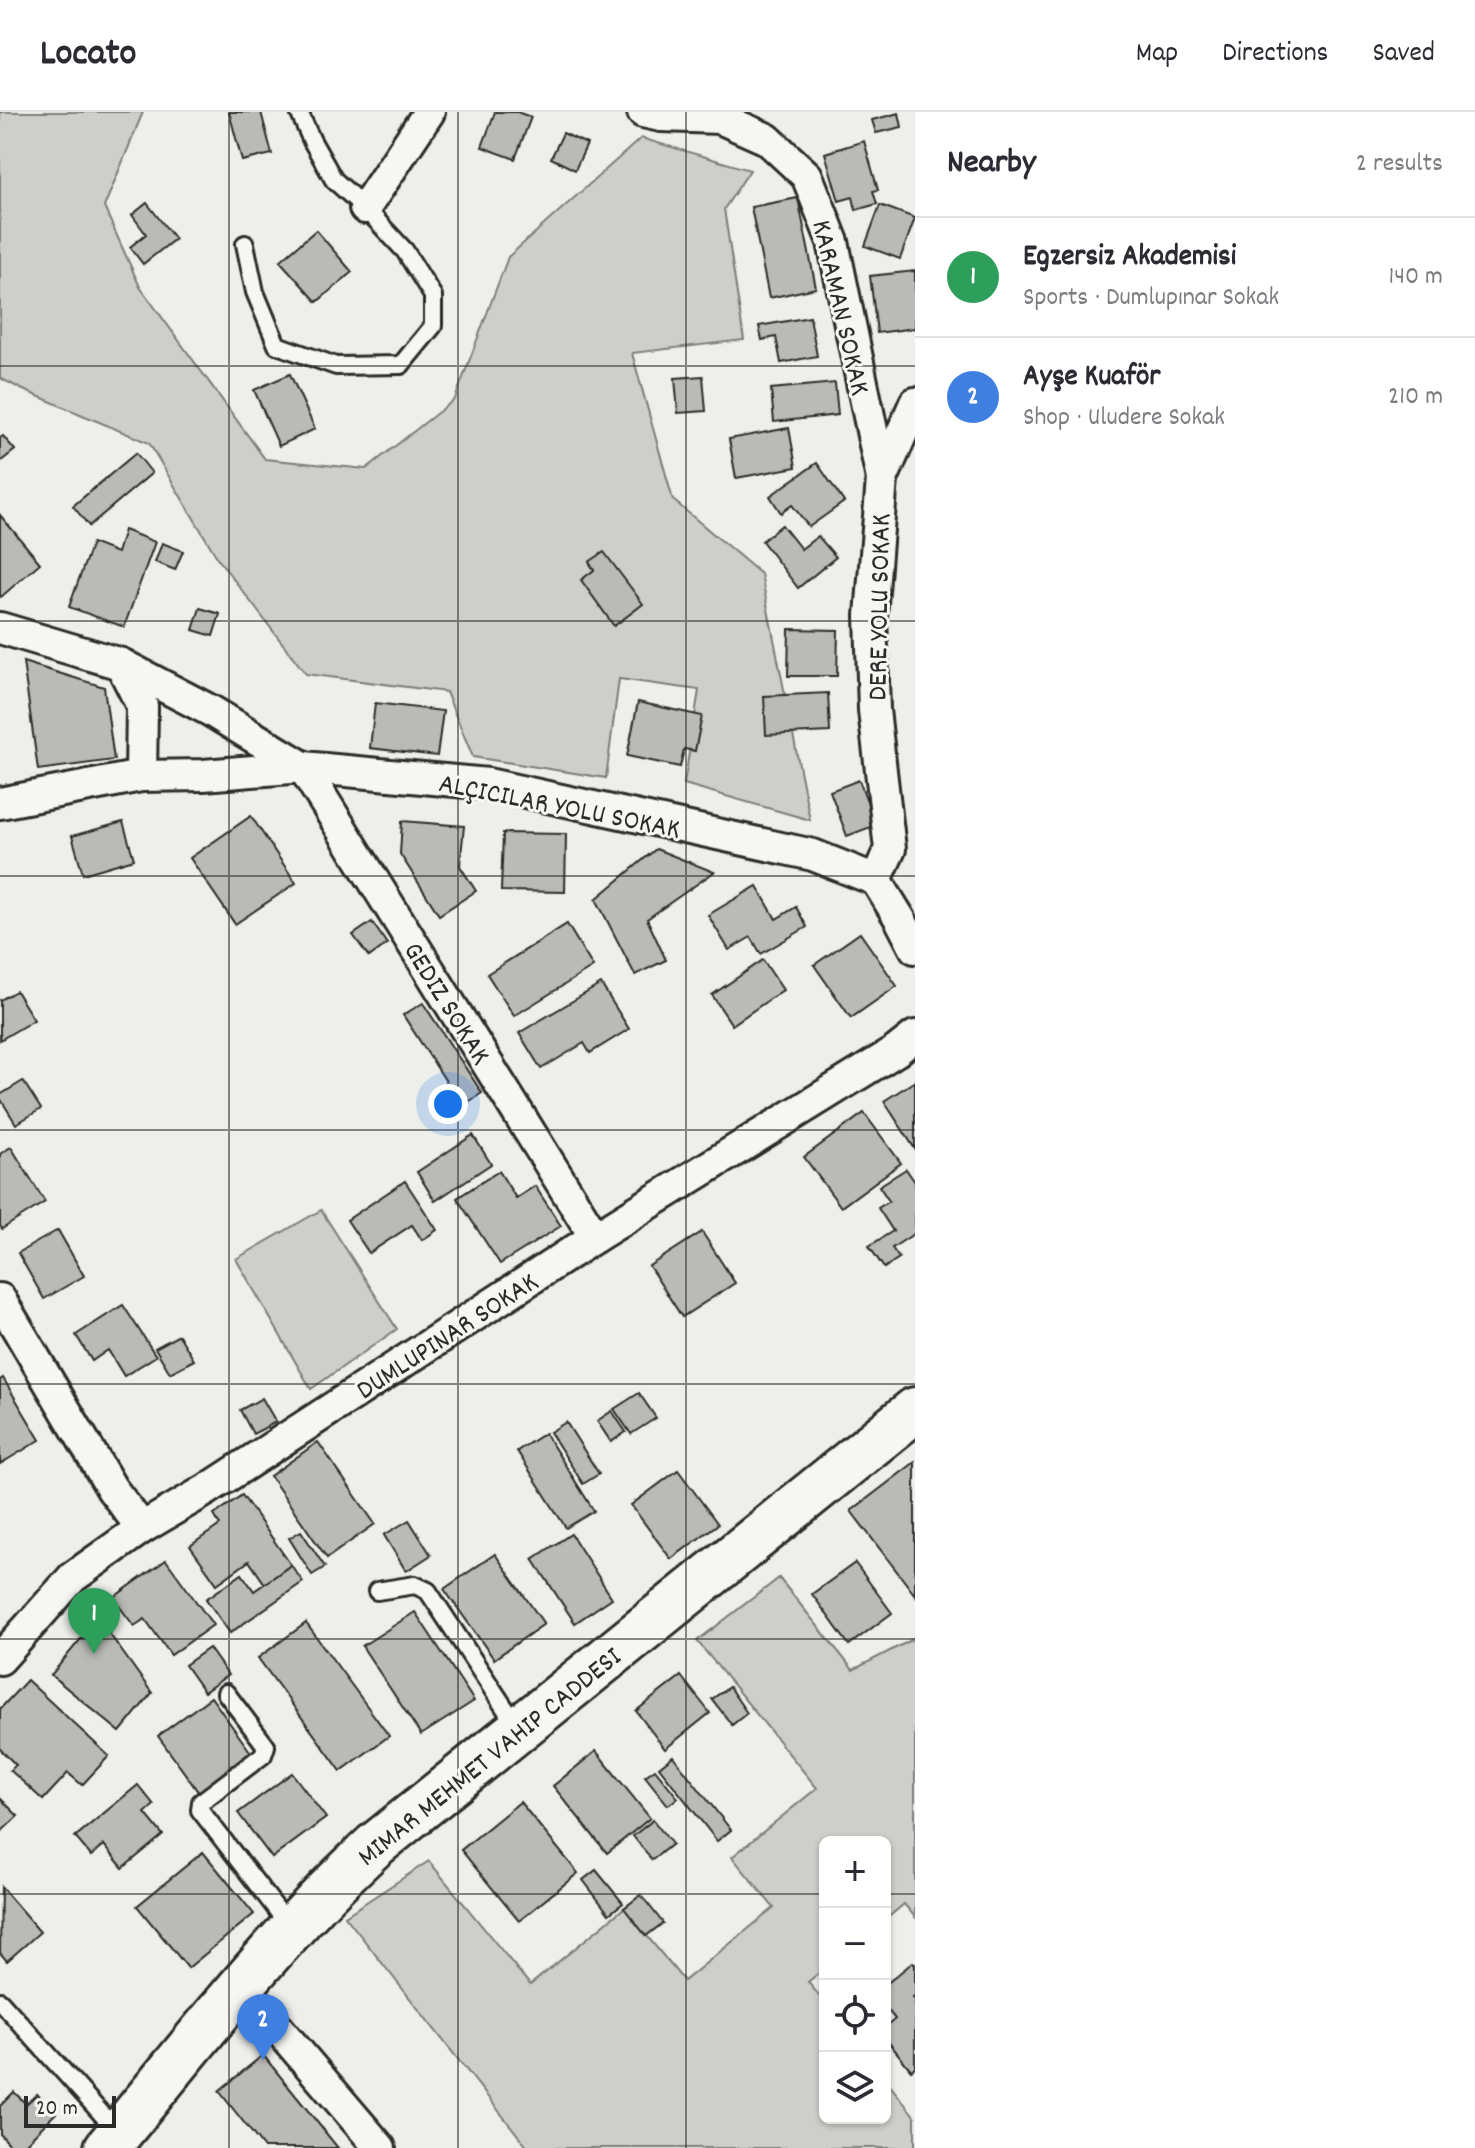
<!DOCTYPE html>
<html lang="en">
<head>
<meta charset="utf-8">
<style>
	body { margin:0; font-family:Dekko,sans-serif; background:#f7f7f7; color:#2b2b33 }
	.controls { position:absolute; right:24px; bottom:24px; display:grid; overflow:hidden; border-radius:12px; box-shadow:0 2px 6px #0004 }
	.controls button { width:72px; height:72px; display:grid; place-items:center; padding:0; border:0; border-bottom:2px solid #e1e1e2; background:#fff; color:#2b2b33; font:40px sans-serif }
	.scale { position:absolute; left:24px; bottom:20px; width:92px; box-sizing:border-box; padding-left:8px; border:4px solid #2b2b2b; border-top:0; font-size:22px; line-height:28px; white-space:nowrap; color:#2b2b2b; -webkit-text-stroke:6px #f6f6f2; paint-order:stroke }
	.you { position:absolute; left:448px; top:992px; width:28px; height:28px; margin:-20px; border:6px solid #fff; border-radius:50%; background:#1a73e8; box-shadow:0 0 0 12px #1a73e833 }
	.badge { display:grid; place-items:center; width:52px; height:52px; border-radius:50%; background:#7c3aed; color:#fff; font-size:26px; font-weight:700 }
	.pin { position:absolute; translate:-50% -66px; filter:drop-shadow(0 2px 4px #0008) }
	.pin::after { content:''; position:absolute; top:42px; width:28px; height:24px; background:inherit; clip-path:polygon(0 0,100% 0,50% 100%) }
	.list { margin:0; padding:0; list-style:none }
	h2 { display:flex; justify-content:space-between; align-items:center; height:104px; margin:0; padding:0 32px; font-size:34px }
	h2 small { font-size:26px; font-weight:400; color:#7c7c81 }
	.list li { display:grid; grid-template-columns:52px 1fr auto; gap:24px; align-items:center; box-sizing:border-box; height:120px; padding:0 32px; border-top:2px solid #e1e1e2 }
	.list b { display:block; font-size:30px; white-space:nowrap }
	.list p { margin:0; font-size:26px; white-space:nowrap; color:#7c7c81 }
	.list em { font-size:26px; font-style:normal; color:#7c7c81 }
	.icon { flex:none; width:44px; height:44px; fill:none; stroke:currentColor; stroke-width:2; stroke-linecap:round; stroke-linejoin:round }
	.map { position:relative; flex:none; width:915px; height:2036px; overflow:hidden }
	header { display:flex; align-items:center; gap:48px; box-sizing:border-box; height:112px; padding:0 40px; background:#fff; border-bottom:2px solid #e1e1e2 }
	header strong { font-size:38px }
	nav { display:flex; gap:44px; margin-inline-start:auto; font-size:28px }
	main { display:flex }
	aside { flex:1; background:#fff }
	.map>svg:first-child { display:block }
</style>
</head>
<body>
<header>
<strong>Locato</strong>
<nav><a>Map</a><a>Directions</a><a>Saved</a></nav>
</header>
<main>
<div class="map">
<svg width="915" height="2036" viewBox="0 0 915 2036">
	<rect width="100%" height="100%" fill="#eeeeea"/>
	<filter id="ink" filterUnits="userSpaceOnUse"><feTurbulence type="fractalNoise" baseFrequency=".0125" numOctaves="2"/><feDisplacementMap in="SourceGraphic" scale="16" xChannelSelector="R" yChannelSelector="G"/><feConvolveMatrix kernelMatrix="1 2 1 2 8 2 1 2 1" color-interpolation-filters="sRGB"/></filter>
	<g filter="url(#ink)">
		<g fill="#cececa" stroke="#7c7c7a" stroke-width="2">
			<path d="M0,0H143L104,95L140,175L265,347L366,357L455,287L508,145L641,26L750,58L724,97L744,228L632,241L673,388L761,462L810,708L684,672L699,578L619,567L606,666L473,645L446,580L306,562L218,447L149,331L21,277L0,266Z"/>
			<path d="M321,1098L397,1217L311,1277L236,1147Z"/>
			<path d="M779,1466L853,1558L915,1526V1805L904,1792L885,1808V1730H825V1856L808,1870L825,1891V2006H885V1967L915,2005V2036H528L345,1804L429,1749L530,1873L624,1796L684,1869L774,1796L732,1745L817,1676L697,1529Z"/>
		</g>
		<g fill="#babab7" stroke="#2b2b2b" stroke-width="2">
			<path d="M229,0H261L272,42L242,49Z"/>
			<path d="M495,0H517L531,5L515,47L482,35Z"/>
			<path d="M899,1L902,15L876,21L872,8Z"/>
			<path d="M563,21L587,32L575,58L551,46Z"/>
			<path d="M864,29L878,78L873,79L877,92L856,98L853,85L839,89L825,41Z"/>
			<path d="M798,86L816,176L769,186L751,95Z"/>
			<path d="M147,91L175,127L143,152L130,135L146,122L132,103Z"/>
			<path d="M880,93L915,106L900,147L865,134Z"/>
			<path d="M316,118L352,160L317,190L280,149Z"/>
			<path d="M915,159V216L877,221L870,164Z"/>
			<path d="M810,205L817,244L781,251L776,225L762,228L759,214Z"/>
			<path d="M290,262L315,317L279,334L254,278Z"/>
			<path d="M703,264L706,299L678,301L675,266Z"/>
			<path d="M835,271L838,303L774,310L771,277Z"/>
			<path d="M789,316L796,355L736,366L729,327Z"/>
			<path d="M3,324L15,338L0,350V326Z"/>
			<path d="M136,341L152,361L89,414L73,394Z"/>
			<path d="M817,351L844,390L809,415L792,393L781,401L770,384Z"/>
			<path d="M0,403L40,451L1,485L0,484Z"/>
			<path d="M782,413L801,437L818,424L836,445L798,476L762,429Z"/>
			<path d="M124,418L155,430L124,515L69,495L92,431L117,441Z"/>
			<path d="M162,431L183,439L175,458L155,450Z"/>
			<path d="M604,440L643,492L614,514L581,468L594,458L589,450Z"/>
			<path d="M200,496L220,502L213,524L193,518Z"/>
			<path d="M789,517L838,518L837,564H788Z"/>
			<path d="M23,550L104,575L114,648L38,658Z"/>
			<path d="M828,581L830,620L766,623L764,584Z"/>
			<path d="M638,590L702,604L695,639L684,637L680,655L627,644Z"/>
			<path d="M375,591L443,599L437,644L370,636Z"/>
			<path d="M859,668L876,713L847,724L830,679Z"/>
			<path d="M251,704L296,771L235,812L190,746Z"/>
			<path d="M402,709L464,714L460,754L476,779L439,803L400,742Z"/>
			<path d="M123,710L134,747L83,762L72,724Z"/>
			<path d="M503,721L566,722L565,780L501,779Z"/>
			<path d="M656,737L714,760L647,807L666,848L635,863L596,787Z"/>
			<path d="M757,774L776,807L796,795L807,815L761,842L751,825L729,838L708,803Z"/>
			<path d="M372,810L387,832L369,845L353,823Z"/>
			<path d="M567,812L593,855L514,904L487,862Z"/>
			<path d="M860,821L897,874L851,906L814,853Z"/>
			<path d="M763,848L783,878L732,913L712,883Z"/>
			<path d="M601,872L629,917L590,941L584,931L541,957L519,921Z"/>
			<path d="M16,879L34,908L0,928V888Z"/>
			<path d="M423,891L482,981L462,994L403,903Z"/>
			<path d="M23,969L41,997L16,1012L0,986V983Z"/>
			<path d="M915,969V1037L884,989Z"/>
			<path d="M864,1001L901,1051L841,1095L804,1045Z"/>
			<path d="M473,1023L491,1052L435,1089L417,1060Z"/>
			<path d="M11,1035L45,1090L2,1117L0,1114V1042Z"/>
			<path d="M906,1057L915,1070V1121L892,1136L899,1146L884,1156L869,1134L893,1119L878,1096L889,1089L879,1074Z"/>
			<path d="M499,1059L516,1086L535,1074L561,1114L500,1152L457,1086Z"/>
			<path d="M405,1069L437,1118L422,1128L412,1113L369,1141L347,1108Z"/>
			<path d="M58,1118L84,1164L44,1187L18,1141Z"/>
			<path d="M702,1120L735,1171L682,1205L649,1154Z"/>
			<path d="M123,1193L156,1244L124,1264L108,1238L92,1249L76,1223Z"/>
			<path d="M179,1223L194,1248L170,1261L155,1236Z"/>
			<path d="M3,1266L40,1328L0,1352V1268Z"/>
			<path d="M639,1281L656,1306L631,1322L614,1297Z"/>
			<path d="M262,1286L276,1310L253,1322L240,1298Z"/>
			<path d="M612,1299L626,1320L611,1330L597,1309Z"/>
			<path d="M566,1310L599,1362L583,1372L550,1320Z"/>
			<path d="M545,1321L594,1399L566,1416L517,1339Z"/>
			<path d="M318,1330L375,1412L327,1446L270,1364Z"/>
			<path d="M915,1350V1483L851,1399Z"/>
			<path d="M678,1358L718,1412L671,1447L631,1393Z"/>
			<path d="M242,1383L291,1453L265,1472L249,1449L217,1472L190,1434L220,1413L214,1403Z"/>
			<path d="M409,1408L431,1443L406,1459L384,1423Z"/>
			<path d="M301,1419L325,1455L312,1463L289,1426Z"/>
			<path d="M571,1422L612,1486L575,1511L533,1447Z"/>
			<path d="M495,1442L544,1512L494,1547L444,1477Z"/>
			<path d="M166,1448L213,1513L171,1543L145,1507L134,1514L113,1486Z"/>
			<path d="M855,1451L892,1501L849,1533L812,1482Z"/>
			<path d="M291,1453L303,1470L230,1521L206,1487L242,1462L254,1479Z"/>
			<path d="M415,1500L474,1589L421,1623L362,1534Z"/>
			<path d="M98,1506L152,1581L120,1620L51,1563Z"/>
			<path d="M306,1511L389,1624L341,1659L258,1546Z"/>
			<path d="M209,1536L228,1563L204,1580L185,1553Z"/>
			<path d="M681,1564L710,1601L665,1637L636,1599Z"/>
			<path d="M27,1568L109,1644L82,1673L68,1661L43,1688L10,1658L16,1653L0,1637V1597Z"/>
			<path d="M729,1575L747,1601L732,1613L712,1587Z"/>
			<path d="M211,1585L252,1642L199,1681L158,1624Z"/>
			<path d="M596,1639L650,1706L607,1741L553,1674Z"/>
			<path d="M673,1644L731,1718L717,1729L659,1655Z"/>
			<path d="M655,1657L678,1686L668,1693L645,1664Z"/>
			<path d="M292,1661L326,1706L272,1746L238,1701Z"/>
			<path d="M138,1673L154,1693L145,1701L163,1723L123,1756L104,1733L91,1744L75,1725Z"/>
			<path d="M0,1686L18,1704L0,1721Z"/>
			<path d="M520,1690L578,1761L519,1809L461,1738Z"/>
			<path d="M653,1708L672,1732L652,1748L633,1724Z"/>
			<path d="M203,1740L254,1802L188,1856L137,1794Z"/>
			<path d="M596,1758L623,1791L609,1802L583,1768Z"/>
			<path d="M1,1775L40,1820L7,1849L0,1841Z"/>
			<path d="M641,1783L663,1811L646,1824L624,1796Z"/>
			<path d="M913,1850L915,1852V1884L913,1885L915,1888V1955L911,1958L885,1926V1916L895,1907L885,1895V1873Z"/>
			<path d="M263,1943L338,2036H264L219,1979Z"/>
			<path d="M14,1980L26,1992L37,1982L56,2001L21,2036H13L0,2022V1994Z"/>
		</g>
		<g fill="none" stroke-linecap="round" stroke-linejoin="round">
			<defs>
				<g id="service">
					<path d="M245,132L255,180L277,233L336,254L401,253L433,214V184L405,139L365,96L334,68L312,29L299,0"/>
					<path d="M377,1479L415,1473L428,1479L518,1616"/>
					<path d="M226,1581L266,1634L263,1643L201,1690L200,1698L291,1816"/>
					<path d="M0,1889L118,2020"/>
				</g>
				<g id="minor">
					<path d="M643,0L661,4L720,6L767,27L807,64L833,130L882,367"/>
					<path d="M365,96L429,0"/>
					<path d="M0,516L121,552L211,599L303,655L595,1125"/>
					<path d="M121,552L142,594L141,664"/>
					<path d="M0,691L141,664L203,663L303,655L488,672L813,743L876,768"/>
					<path d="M876,768L890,737L874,598L871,504L882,367L915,291"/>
					<path d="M876,768L900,807L915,836"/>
					<path d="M0,1187L112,1377L142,1416"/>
					<path d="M0,1547L73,1465L142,1416L208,1377L595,1125L896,939L915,924"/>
					<path d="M242,1874L380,2036"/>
				</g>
				<path id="secondary" d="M107,2036C174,1955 240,1871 313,1794C332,1773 353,1754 374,1734L915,1298"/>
			</defs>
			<use href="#service" stroke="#2b2b2b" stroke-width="22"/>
			<use href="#minor" stroke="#2b2b2b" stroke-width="36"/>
			<use href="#secondary" stroke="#2b2b2b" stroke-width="50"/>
			<use href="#service" stroke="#f6f6f2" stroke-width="16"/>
			<use href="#minor" stroke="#f6f6f2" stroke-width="30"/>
			<use href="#secondary" stroke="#f6f6f2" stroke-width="44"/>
		</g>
	</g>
	<path fill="none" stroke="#2b2b2b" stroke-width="2" stroke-opacity="0.55" d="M229,0V2036M458,0V2036M686,0V2036M0,254H915M0,509H915M0,764H915M0,1018H915M0,1272H915M0,1527H915M0,1782H825M885,1782H915"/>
	<g text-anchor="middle" stroke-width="6" stroke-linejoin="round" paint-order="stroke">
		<g font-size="28" fill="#2b2b2b" stroke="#f6f6f2">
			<text transform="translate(843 195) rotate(77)" y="10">KARAMAN SOKAK</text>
			<text transform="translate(877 495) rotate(-89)" y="10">DERE YOLU SOKAK</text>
			<text transform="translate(560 692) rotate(11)" y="10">ALÇICILAR YOLU SOKAK</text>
			<text transform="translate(449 890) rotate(58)" y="10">GEDIZ SOKAK</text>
			<text transform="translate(446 1222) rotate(-33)" y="10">DUMLUPINAR SOKAK</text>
			<text transform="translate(488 1643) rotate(-39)" y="10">MIMAR MEHMET VAHIP CADDESI</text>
		</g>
	</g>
</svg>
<div class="controls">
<button>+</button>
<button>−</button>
<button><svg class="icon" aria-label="locate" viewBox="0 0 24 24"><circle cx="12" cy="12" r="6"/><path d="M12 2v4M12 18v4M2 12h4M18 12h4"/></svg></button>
<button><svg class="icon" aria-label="layers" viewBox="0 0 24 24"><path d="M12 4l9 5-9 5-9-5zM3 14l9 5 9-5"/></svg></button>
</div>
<div class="scale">20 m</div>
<div class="you"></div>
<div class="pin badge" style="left:94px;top:1542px;background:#2e9e5b">1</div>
<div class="pin badge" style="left:263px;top:1948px;background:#3f7fe0">2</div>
</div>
<aside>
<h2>Nearby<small>2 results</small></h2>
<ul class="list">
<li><span class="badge" style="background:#2e9e5b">1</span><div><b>Egzersiz Akademisi</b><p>Sports · Dumlupınar Sokak</p></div><em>140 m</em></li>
<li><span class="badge" style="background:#3f7fe0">2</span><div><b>Ayşe Kuaför</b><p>Shop · Uludere Sokak</p></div><em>210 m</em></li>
</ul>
</aside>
</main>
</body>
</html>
